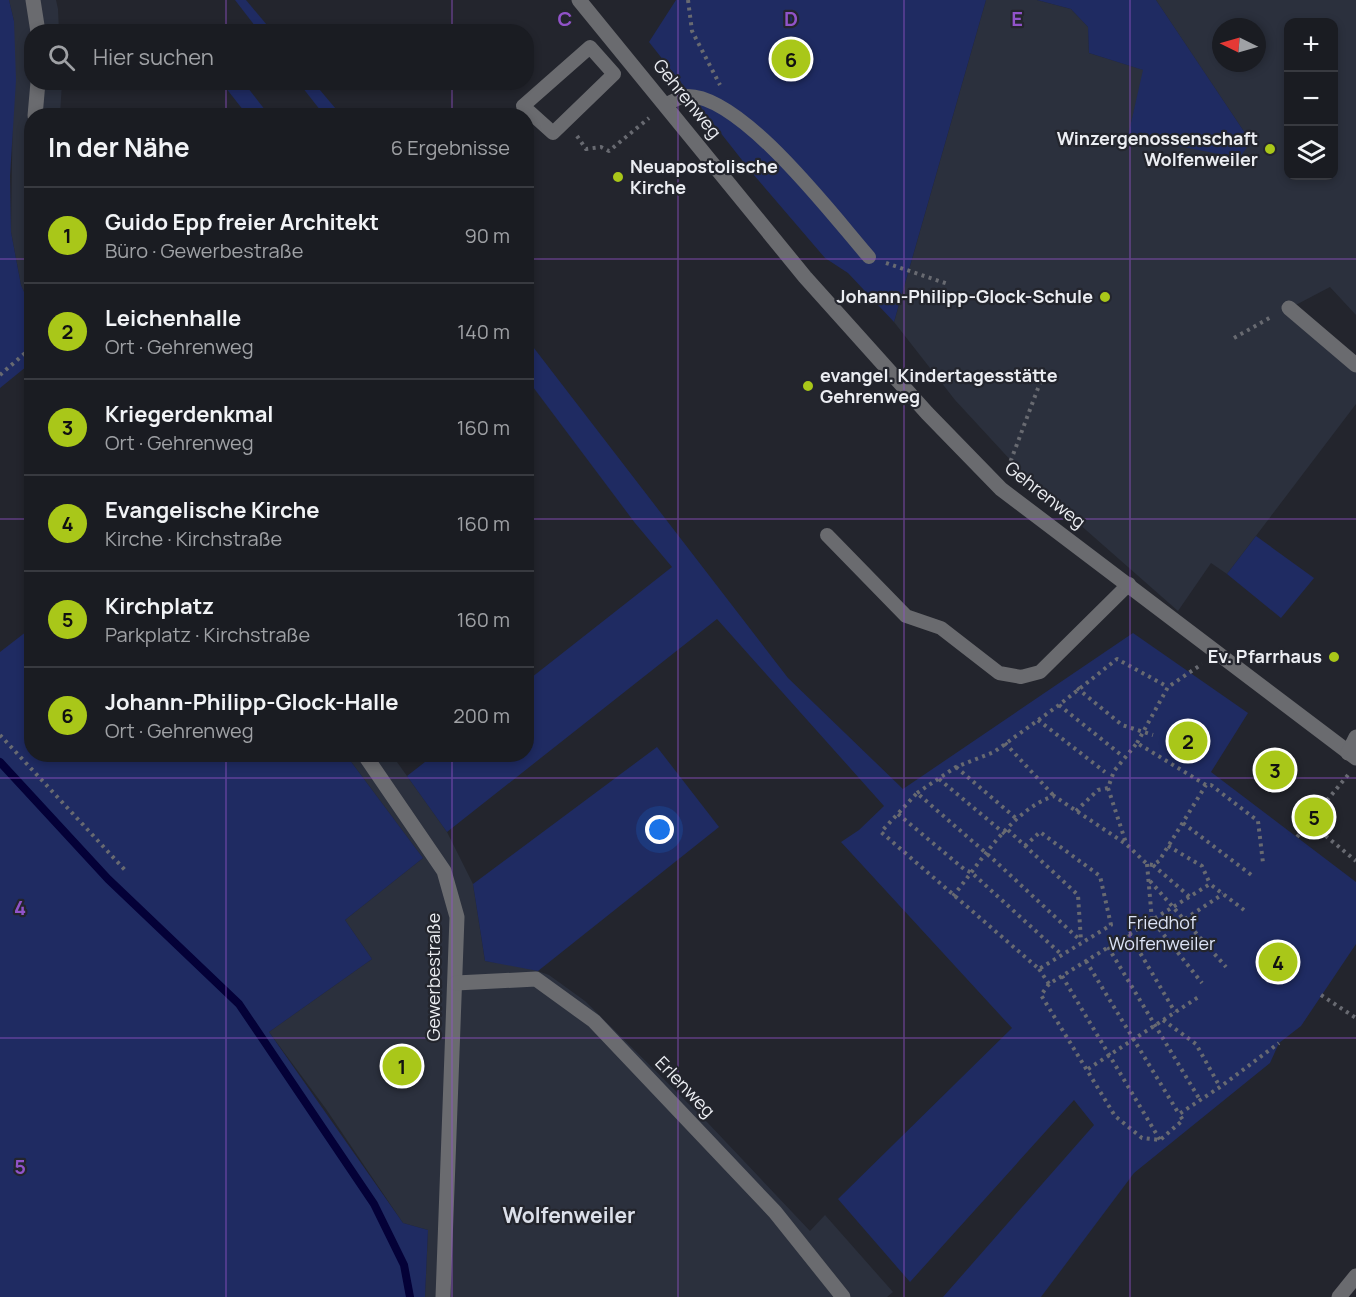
<!DOCTYPE html>
<html lang="de">
<head>
<meta charset="utf-8">
<style>
	body { margin:0; font-family:Manrope,sans-serif; background:#23252a; color:#f1f3f6 }
	.controls { position:absolute; right:18px; top:18px; display:grid; overflow:hidden; border-radius:12px; box-shadow:0 3px 9px #0003 }
	.controls button { width:54px; height:54px; display:grid; place-items:center; padding:0; border:0; border-bottom:2px solid #383a40; background:#1a1c22; color:#f1f3f6; font:30px sans-serif }
	.compass { position:absolute; left:1212px; top:18px; width:54px; height:54px; border-radius:50%; background:#1a1c22; box-shadow:0 3px 9px #0003; rotate:275deg }
	.you { position:absolute; left:660px; top:830px; width:21px; height:21px; margin:-15px; border:4px solid #fff; border-radius:50%; background:#1a73e8; box-shadow:0 0 0 9px #1a73e833 }
	.badge { display:grid; place-items:center; width:39px; height:39px; border-radius:50%; background:#a9c719; color:#111; font-size:20px; font-weight:700 }
	.pin { position:absolute; translate:-50% -50%; border:3px solid #fff; box-shadow:0 2px 6px #0006 }
	.list { margin:0; padding:0; list-style:none }
	h2 { display:flex; justify-content:space-between; align-items:center; height:78px; margin:0; padding:0 24px; font-size:26px }
	h2 small { font-size:20px; font-weight:400; color:#9fa1a5 }
	.list li { display:grid; grid-template-columns:39px 1fr auto; gap:18px; align-items:center; box-sizing:border-box; height:96px; padding:0 24px; border-top:2px solid #383a40 }
	.list b { display:block; font-size:22px; white-space:nowrap }
	.list p { margin:0; font-size:20px; white-space:nowrap; color:#9fa1a5 }
	.list em { font-size:20px; font-style:normal; color:#9fa1a5 }
	.icon { flex:none; width:33px; height:33px; fill:none; stroke:currentColor; stroke-width:2; stroke-linecap:round; stroke-linejoin:round }
	.map { position:relative; flex:none; width:1356px; height:1297px; overflow:hidden }
	.search { position:absolute; background:#1a1c22; box-shadow:0 3px 9px #0003; left:24px; top:24px; width:510px; height:66px; display:flex; align-items:center; gap:15px; box-sizing:border-box; padding:0 21px; border-radius:24px; color:#9fa1a5; font-size:22px }
	.panel { position:absolute; background:#1a1c22; box-shadow:0 3px 9px #0003; left:24px; top:108px; width:510px; height:654px; border-radius:24px }
	.map>svg:first-child { display:block }
</style>
</head>
<body>
<div class="map">
<svg width="1356" height="1297" viewBox="0 0 1356 1297">
	<rect width="100%" height="100%" fill="#23252d"/>
	<g fill="#2b303d" fill-rule="evenodd">
		<path d="M9,0H56L58,9L59,31L32,32V82L62,83L60,115L32,116L31,308L21,285L11,232L14,21Z"/>
		<path d="M986,0H1037L1071,9L1088,27L1089,53L1144,70L1128,136L1251,142L1156,0H1356V315L1330,287L1290,308L1356,365V404L1227,574L1211,563L1178,611L1028,479L955,400L894,322ZM1288,22H1334V176H1288ZM1221,27H1257V63H1221Z"/>
		<path d="M346,755H392L447,832L473,884L485,961L526,967L549,975L585,1001L707,1122L810,1231L825,1215L893,1292L887,1297H425L428,1230L403,1223L326,1109L269,1032L372,959L345,920L423,858Z"/>
	</g>
	<g fill="#1f2b62">
		<path d="M0,0H9L14,21L16,80L10,176L11,232L21,285L31,308L32,362L0,388Z"/>
		<path d="M235,0H246L272,31H259Z"/>
		<path d="M676,0H986L894,322L848,273L825,258L753,174L649,42Z"/>
		<path d="M1037,0H1156L1251,142L1239,158L1128,136L1143,70L1089,53L1088,27L1071,9Z"/>
		<path d="M222,83H244L269,115H247Z"/>
		<path d="M299,83H314L341,115H324Z"/>
		<path d="M527,339L788,678L903,789L1133,633L1248,713L1211,772L1356,882V944L1301,1026L1279,1043L1270,1063L1134,1173L1041,1297H943L1094,1125L1074,1100L910,1282L838,1199L1012,1028L841,842L859,830L884,806L717,619L447,832L407,776L434,755L526,754L527,681L672,567L635,523L527,379Z"/>
		<path d="M1256,536L1314,578L1281,618L1227,574Z"/>
		<path d="M31,628L32,754L346,755L423,858L345,920L372,959L269,1032L403,1223L428,1230L425,1297H0V652Z"/>
		<path d="M657,747L719,827L538,971L485,961L473,884Z"/>
	</g>
	<g fill="none" stroke-linecap="round" stroke-linejoin="round">
		<path stroke="#040137" stroke-width="8" d="M0,762L108,879L239,1004L374,1204L404,1265L410,1297"/>
		<g stroke="#686a71" stroke-width="4" stroke-dasharray="3 4.5" stroke-linecap="butt">
			<path d="M688,0L692,31L720,85"/>
			<path d="M577,136L586,149L601,147L609,151L649,118"/>
			<path d="M886,263L948,284"/>
			<path d="M1234,338L1273,316"/>
			<path d="M0,375L32,347"/>
			<path d="M1008,468L1043,375"/>
			<path d="M1077,688L1122,725L1153,735"/>
			<path d="M1059,705L1120,754"/>
			<path d="M1038,720L1105,772"/>
			<path d="M0,735L125,870"/>
			<path d="M1005,743L1054,796"/>
			<path d="M1137,743L1168,687L1202,664"/>
			<path d="M956,767L1018,820"/>
			<path d="M1348,775L1309,822L1356,861"/>
			<path d="M939,779L1005,834"/>
			<path d="M1108,788L1126,843"/>
			<path d="M917,793L956,767L994,752L1059,705L1117,659L1168,687"/>
			<path d="M1076,811L1098,790L1108,788L1114,771L1137,743L1206,785H1211L1258,821L1263,863"/>
			<path d="M898,814L964,869L972,873L1061,954"/>
			<path d="M1183,823L1254,877"/>
			<path d="M1008,830L1078,895L1081,941"/>
			<path d="M1297,837L1309,822"/>
			<path d="M1025,846L1040,832L1100,876L1111,925L1039,969L881,832L917,793L994,860L1081,941"/>
			<path d="M1168,846L1202,866L1210,884"/>
			<path d="M1147,864L1152,920L1202,983"/>
			<path d="M1153,865L1190,897"/>
			<path d="M1150,881L1226,967"/>
			<path d="M953,896C981,862 1011,810 1054,796L1126,844L1147,864L1153,865L1159,861L1206,785"/>
			<path d="M1185,919L1223,894"/>
			<path d="M1129,934L1175,1012"/>
			<path d="M1108,947L1200,1100"/>
			<path d="M1086,961L1179,1114"/>
			<path d="M1039,969L1049,984L1210,884L1244,910"/>
			<path d="M1062,976L1160,1140"/>
			<path d="M1049,984L1041,995L1115,1116L1142,1138L1160,1140L1183,1120L1179,1114L1220,1087L1279,1043"/>
			<path d="M1321,995L1356,1018"/>
			<path d="M1163,1020L1196,1044L1220,1087"/>
			<path d="M1088,1069L1200,996"/>
		</g>
		<g stroke="#6a6b6f" stroke-width="14">
			<path d="M590,47L614,74L553,133L523,106Z"/>
			<path d="M666,104C672,102 681,96 687,96C742,95 834,217 869,257"/>
			<path d="M827,535L906,616L941,628L999,673L1021,677L1040,672L1129,584"/>
		</g>
		<g stroke="#6a6b6f" stroke-width="15">
			<path d="M33,0L38,32"/>
			<path d="M579,0L805,277L927,413L1001,489L1356,758"/>
			<path d="M35,116L38,82"/>
			<path d="M1289,308L1356,365"/>
			<path d="M1348,753L1356,737"/>
			<path d="M364,754L444,871L457,917L443,1297"/>
			<path d="M456,983L536,979L594,1021L775,1212L843,1297"/>
			<path d="M1339,1297L1356,1276"/>
		</g>
	</g>
	<path fill="none" stroke="#9153c9" stroke-width="1.5" stroke-opacity="0.55" d="M226,0V32M452,0V32M678,0V1297M904,0V1297M1130,0V1297M226,82V116M452,82V116M0,259H32M526,259H1356M0,519H32M526,519H1356M226,754V1297M452,754V1297M0,778H1356M0,1038H1356"/>
	<g fill="#a9c719" stroke="#23252d" stroke-width="2">
		<circle cx="1270" cy="149" r="6"/>
		<circle cx="618" cy="177" r="6"/>
		<circle cx="1105" cy="297" r="6"/>
		<circle cx="808" cy="386" r="6"/>
		<circle cx="1334" cy="657" r="6"/>
	</g>
	<g text-anchor="middle" stroke-width="4.5" stroke-linejoin="round" paint-order="stroke">
		<g font-size="18" fill="#ebedf2" stroke="#23252d">
			<text transform="translate(687 99) rotate(51)" y="6">Gehrenweg</text>
			<text transform="translate(1045 495) rotate(38)" y="6">Gehrenweg</text>
			<text transform="translate(434 977) rotate(-90)" y="6">Gewerbestraße</text>
			<text transform="translate(685 1087) rotate(46)" y="6">Erlenweg</text>
		</g>
		<g font-size="18" font-weight="bold" fill="#ebedf2" stroke="#23252d" text-anchor="end">
			<text x="1258" y="145">Winzergenossenschaft<tspan x="1258" dy="21">Wolfenweiler</tspan></text>
			<text x="630" y="173" text-anchor="start">Neuapostolische<tspan x="630" dy="21">Kirche</tspan></text>
			<text x="1093" y="303">Johann-Philipp-Glock-Schule</text>
			<text x="820" y="382" text-anchor="start">evangel. Kindertagesstätte<tspan x="820" dy="21">Gehrenweg</tspan></text>
			<text x="1322" y="663">Ev. Pfarrhaus</text>
		</g>
		<g font-size="18" fill="#dce3f6" stroke="#23252d">
			<text x="1162" y="929">Friedhof<tspan x="1162" dy="21">Wolfenweiler</tspan></text>
		</g>
		<g font-size="21" font-weight="bold" fill="#dce0ea" stroke="#23252d">
			<text x="569" y="1223">Wolfenweiler</text>
		</g>
	</g>
	<g font-size="20" text-anchor="middle" font-weight="bold" fill="#9153c9" stroke="#23252d" stroke-width="4.5" stroke-linejoin="round" paint-order="stroke">
		<text x="565" y="26">C</text>
		<text x="791" y="26">D</text>
		<text x="1017" y="26">E</text>
		<text x="20" y="915">4</text>
		<text x="20" y="1174">5</text>
	</g>
</svg>
<div class="controls">
<button>+</button>
<button>−</button>
<button><svg class="icon" aria-label="layers" viewBox="0 0 24 24"><path d="M12 4l9 5-9 5-9-5zM3 14l9 5 9-5"/></svg></button>
</div>
<svg class="compass" viewBox="-18 -18 36 36"><path d="M0-13l5 13h-10z" fill="#e53935"/><path d="M0 13l5-13h-10z" fill="#9fa1a5"/></svg>
<div class="you"></div>
<div class="pin badge" style="left:402px;top:1066px">1</div>
<div class="pin badge" style="left:1188px;top:741px">2</div>
<div class="pin badge" style="left:1275px;top:770px">3</div>
<div class="pin badge" style="left:1278px;top:962px">4</div>
<div class="pin badge" style="left:1314px;top:817px">5</div>
<div class="pin badge" style="left:791px;top:59px">6</div>
<div class="search"><svg class="icon" aria-label="search" viewBox="0 0 24 24"><circle cx="10" cy="10" r="6"/><path d="M15 15l6 6"/></svg>Hier suchen</div>
<section class="panel">
<h2>In der Nähe<small>6 Ergebnisse</small></h2>
<ul class="list">
<li><span class="badge">1</span><div><b>Guido Epp freier Architekt</b><p>Büro · Gewerbestraße</p></div><em>90 m</em></li>
<li><span class="badge">2</span><div><b>Leichenhalle</b><p>Ort · Gehrenweg</p></div><em>140 m</em></li>
<li><span class="badge">3</span><div><b>Kriegerdenkmal</b><p>Ort · Gehrenweg</p></div><em>160 m</em></li>
<li><span class="badge">4</span><div><b>Evangelische Kirche</b><p>Kirche · Kirchstraße</p></div><em>160 m</em></li>
<li><span class="badge">5</span><div><b>Kirchplatz</b><p>Parkplatz · Kirchstraße</p></div><em>160 m</em></li>
<li><span class="badge">6</span><div><b>Johann-Philipp-Glock-Halle</b><p>Ort · Gehrenweg</p></div><em>200 m</em></li>
</ul>
</section>
</div>
</body>
</html>
